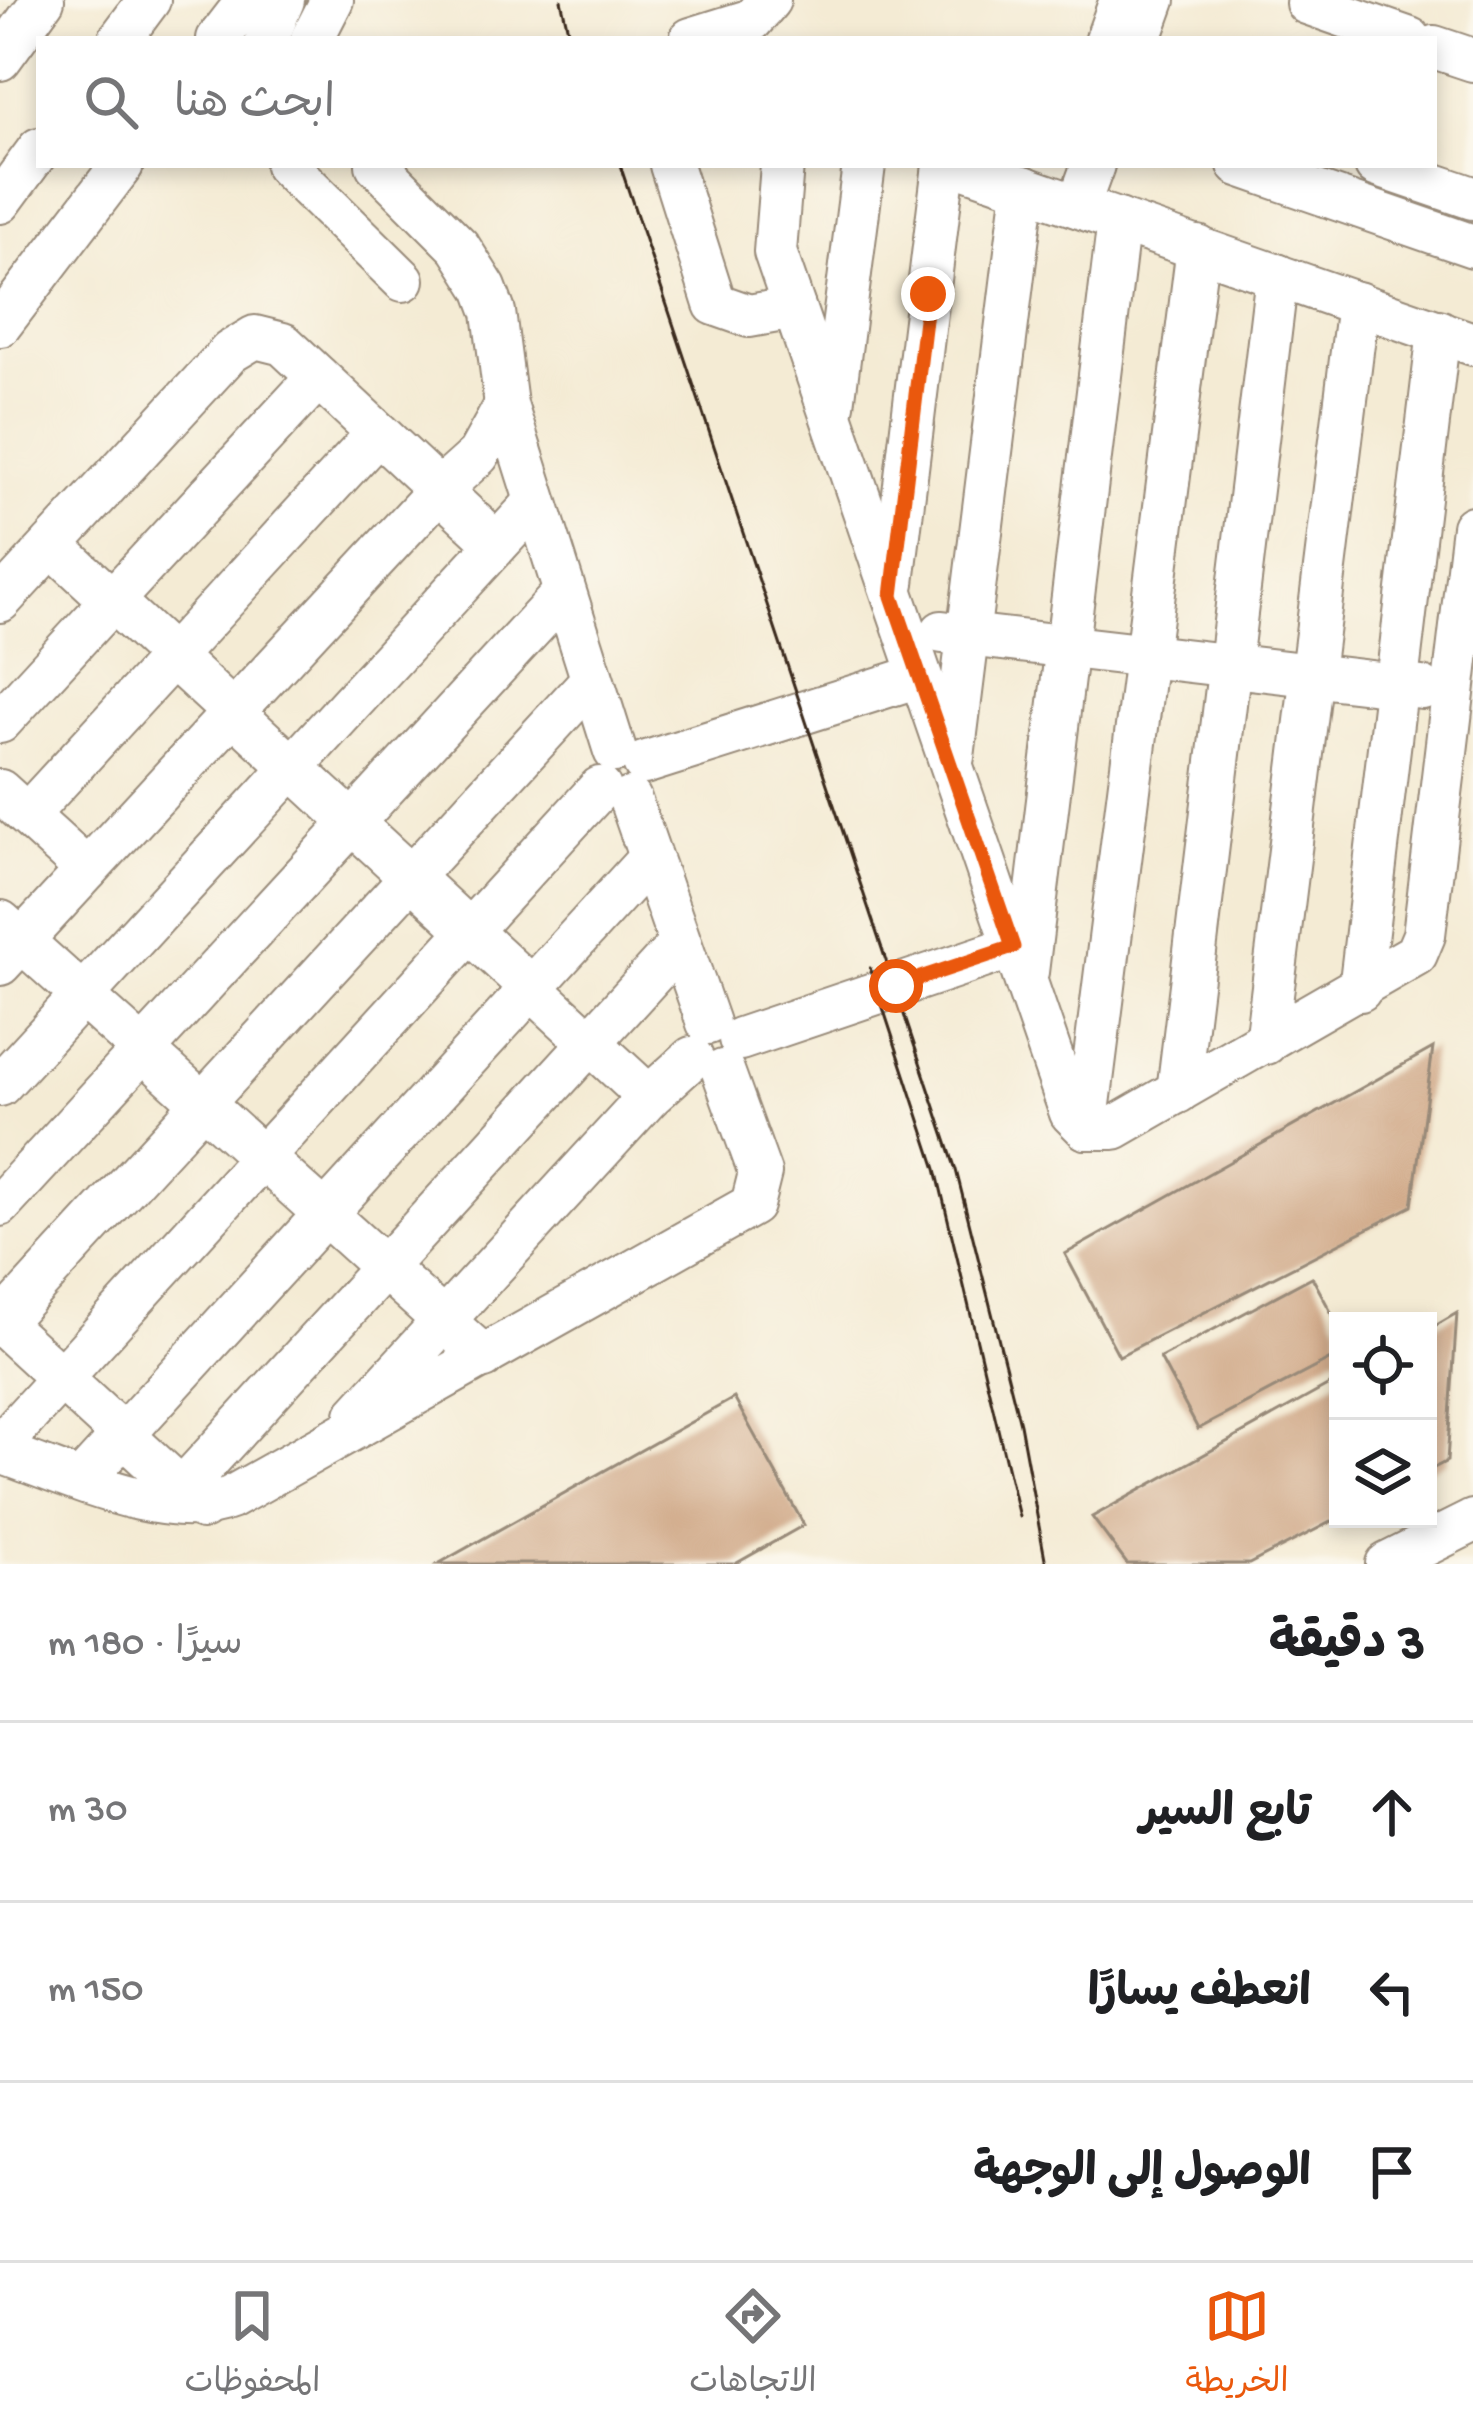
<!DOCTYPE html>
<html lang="ar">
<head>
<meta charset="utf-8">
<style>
	body { margin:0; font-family:"Gochi Hand","Playpen Sans Arabic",sans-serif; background:#f6f6f6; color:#202124; direction:rtl }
	.controls { position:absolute; right:36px; bottom:36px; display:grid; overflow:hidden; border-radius:0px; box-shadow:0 6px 18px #0003 }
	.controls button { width:108px; height:108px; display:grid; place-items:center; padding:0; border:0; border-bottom:3px solid #e0e0e0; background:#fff; color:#202124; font:60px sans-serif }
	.stop { position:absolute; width:36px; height:36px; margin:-27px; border:9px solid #ea580c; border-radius:50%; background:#fff }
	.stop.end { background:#ea580c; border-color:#fff; box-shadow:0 3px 12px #0008 }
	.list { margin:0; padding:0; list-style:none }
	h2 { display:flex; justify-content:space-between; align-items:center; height:156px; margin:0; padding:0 48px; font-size:51px }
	h2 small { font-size:39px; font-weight:400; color:#757577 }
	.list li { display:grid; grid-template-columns:78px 1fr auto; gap:36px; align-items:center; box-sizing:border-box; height:180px; padding:0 48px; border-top:3px solid #e0e0e0 }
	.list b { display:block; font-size:45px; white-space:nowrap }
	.list em { font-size:39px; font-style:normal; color:#757577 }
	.icon { flex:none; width:66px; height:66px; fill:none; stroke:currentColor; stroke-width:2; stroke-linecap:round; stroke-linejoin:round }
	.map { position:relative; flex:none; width:1473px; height:1564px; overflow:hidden; direction:ltr }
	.search { position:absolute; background:#fff; box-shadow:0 6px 18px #0003; left:36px; right:36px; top:36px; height:132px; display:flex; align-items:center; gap:30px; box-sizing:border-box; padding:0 42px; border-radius:0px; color:#757577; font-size:45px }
	.sheet { height:696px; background:#fff }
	nav { display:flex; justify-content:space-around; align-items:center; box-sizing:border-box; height:168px; border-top:3px solid #e0e0e0; background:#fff; font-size:33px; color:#757577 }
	nav a { display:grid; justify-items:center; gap:6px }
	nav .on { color:#ea580c }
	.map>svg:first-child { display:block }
</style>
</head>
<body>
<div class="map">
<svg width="1473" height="1564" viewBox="0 0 1473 1564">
	<rect width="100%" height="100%" fill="#fbf7ec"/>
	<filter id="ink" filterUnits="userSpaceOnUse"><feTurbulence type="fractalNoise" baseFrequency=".00833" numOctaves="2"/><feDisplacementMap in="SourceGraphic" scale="24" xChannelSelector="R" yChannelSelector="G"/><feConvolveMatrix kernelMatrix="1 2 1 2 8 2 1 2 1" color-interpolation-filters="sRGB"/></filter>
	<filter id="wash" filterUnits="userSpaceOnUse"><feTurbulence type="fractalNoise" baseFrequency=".004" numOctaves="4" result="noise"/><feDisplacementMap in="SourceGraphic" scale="48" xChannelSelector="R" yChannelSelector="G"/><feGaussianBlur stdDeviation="2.7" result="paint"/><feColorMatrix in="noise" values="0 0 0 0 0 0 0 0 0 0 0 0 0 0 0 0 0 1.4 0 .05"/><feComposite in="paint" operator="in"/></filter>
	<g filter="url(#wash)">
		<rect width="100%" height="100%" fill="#f4ebd4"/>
		<g id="blocks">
			<g fill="#d1ab8b">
				<path d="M1433,1048L1412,1206L1119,1356L1065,1254Z"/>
				<path d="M1312,1277L1338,1325V1355L1198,1429L1160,1358Z"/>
				<path d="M1457,1313L1447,1461L1428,1471V1330Z"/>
				<path d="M1338,1380V1518L1249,1564H1127L1092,1517Z"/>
				<path d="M734,1398L804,1525L735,1564H438Z"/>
			</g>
		</g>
	</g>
	<g filter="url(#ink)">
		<use href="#blocks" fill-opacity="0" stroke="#988a79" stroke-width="3"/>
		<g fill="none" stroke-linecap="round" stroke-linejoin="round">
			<defs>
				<g id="minor">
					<path d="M1307,3L1410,39"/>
					<path d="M120,39L149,0"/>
					<path d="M218,39L248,0"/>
					<path d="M267,39L283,0"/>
					<path d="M312,39L332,0"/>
					<path d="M691,39L752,20L769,0"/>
					<path d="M1107,39L1121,0"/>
					<path d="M1140,39L1154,0"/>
					<path d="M1434,47L1473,60"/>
					<path d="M0,59L43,0"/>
					<path d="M286,165L403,280"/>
					<path d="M377,165L459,247L485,288L494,312L506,405L615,751"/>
					<path d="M671,165L715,304L749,316L794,308"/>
					<path d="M782,165L775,252L1071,1113L1086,1128H1114L1416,954L1424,935L1473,527"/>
					<path d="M959,165L1473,344"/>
					<path d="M1239,165L1473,246"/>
					<path d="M1376,165L1473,198"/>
					<path d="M0,202L39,149"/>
					<path d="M1078,206L1093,165"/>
					<path d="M0,325L122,165"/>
					<path d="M833,405L864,165"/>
					<path d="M52,545L649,1097"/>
					<path d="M893,583L944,165"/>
					<path d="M0,601L230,352L255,337L283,344L497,544"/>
					<path d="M942,632L1422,688"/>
					<path d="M0,722L318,377"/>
					<path d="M953,757L1024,187"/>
					<path d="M644,763L919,676"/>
					<path d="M0,791L87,870"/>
					<path d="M630,799L708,1023"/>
					<path d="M27,815L378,433"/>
					<path d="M1,922L484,1357"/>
					<path d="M0,964L439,490L478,455L506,405"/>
					<path d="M1027,972L1119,220"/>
					<path d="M1360,990L1439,331"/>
					<path d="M740,1039L1013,947"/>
					<path d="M1266,1043L1358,303"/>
					<path d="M0,1085L536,502"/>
					<path d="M1178,1092L1277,275"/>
					<path d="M1086,1128L1198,247"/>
					<path d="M0,1205L564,593"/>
					<path d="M0,1322L202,1508"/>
					<path d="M0,1324L592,680"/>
					<path d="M357,1415L649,1097L692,1058"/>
					<path d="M0,1445L600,788"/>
					<path d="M0,1452C64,1473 166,1524 230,1498L752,1205L760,1173L723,1071"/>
					<path d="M83,1479L650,858"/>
					<path d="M182,1489L680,944"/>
					<path d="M1387,1564L1473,1521"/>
				</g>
			</defs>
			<use href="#minor" stroke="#988a79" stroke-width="46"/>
			<use href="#minor" stroke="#fff" stroke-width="42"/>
			<g stroke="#3b2a1e" stroke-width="3">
				<path d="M561,0L570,39"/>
				<path d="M620,165L956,1170L1020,1424L1046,1564"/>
				<path d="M870,968L936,1169L1019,1517"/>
			</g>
		</g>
	</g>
	<g fill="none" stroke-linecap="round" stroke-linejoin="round" filter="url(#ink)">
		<path stroke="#ea580c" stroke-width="15" d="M896,986L1013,947L892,596L928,294"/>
	</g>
</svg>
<div class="controls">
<button><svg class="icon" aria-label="locate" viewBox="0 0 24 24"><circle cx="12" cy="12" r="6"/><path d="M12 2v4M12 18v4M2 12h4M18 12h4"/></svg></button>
<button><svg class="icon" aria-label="layers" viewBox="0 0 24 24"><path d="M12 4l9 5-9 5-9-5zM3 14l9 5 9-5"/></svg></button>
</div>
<div class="stop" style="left:896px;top:986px"></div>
<div class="stop end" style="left:928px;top:294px"></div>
<div class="search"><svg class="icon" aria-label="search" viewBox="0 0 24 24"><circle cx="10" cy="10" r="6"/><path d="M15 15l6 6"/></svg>ابحث هنا</div>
</div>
<section class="sheet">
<h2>3 دقيقة<small>سيرًا · 180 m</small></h2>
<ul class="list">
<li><svg class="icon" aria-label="ahead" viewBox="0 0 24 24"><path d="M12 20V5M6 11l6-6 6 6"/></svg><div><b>تابع السير</b></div><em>30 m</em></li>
<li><svg class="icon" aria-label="left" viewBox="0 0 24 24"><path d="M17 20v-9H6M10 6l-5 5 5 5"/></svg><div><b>انعطف يسارًا</b></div><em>150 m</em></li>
<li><svg class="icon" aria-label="arrive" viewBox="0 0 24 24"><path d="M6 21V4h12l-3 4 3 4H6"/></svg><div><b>الوصول إلى الوجهة</b></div></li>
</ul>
</section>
<nav>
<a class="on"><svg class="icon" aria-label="map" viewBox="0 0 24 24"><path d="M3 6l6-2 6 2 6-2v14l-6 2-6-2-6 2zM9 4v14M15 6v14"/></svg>الخريطة</a>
<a><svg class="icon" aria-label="directions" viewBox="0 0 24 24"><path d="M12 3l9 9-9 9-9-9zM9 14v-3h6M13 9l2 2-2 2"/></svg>الاتجاهات</a>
<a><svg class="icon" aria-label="saved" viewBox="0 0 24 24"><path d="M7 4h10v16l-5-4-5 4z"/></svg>المحفوظات</a>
</nav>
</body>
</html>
